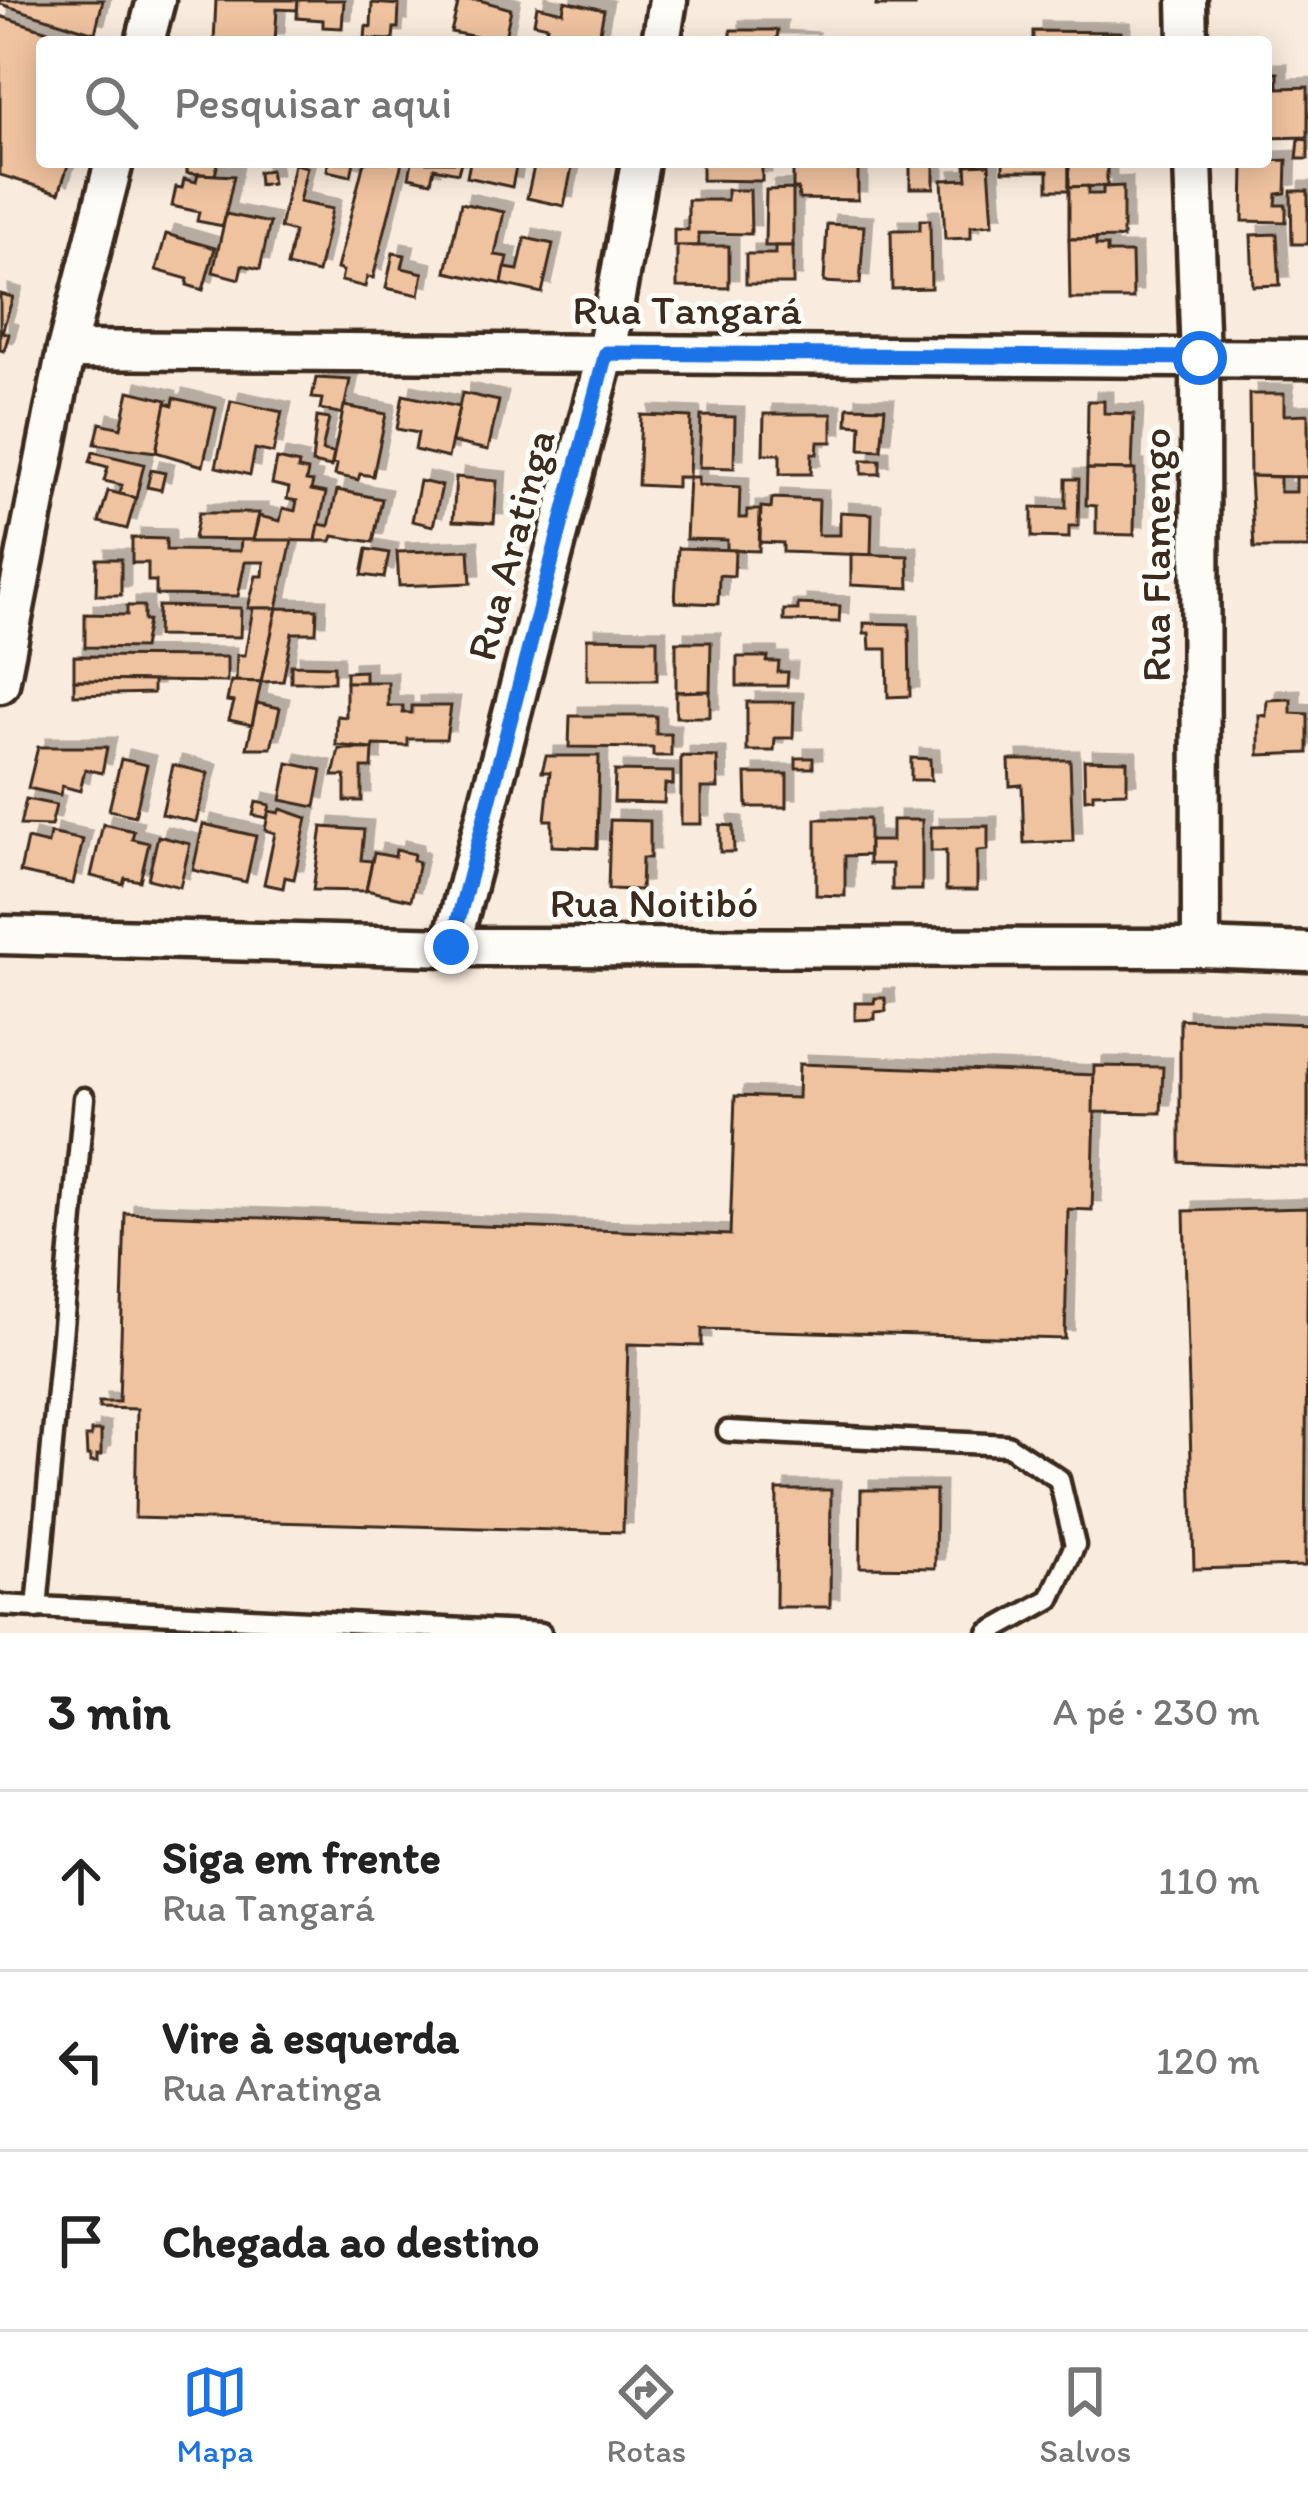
<!DOCTYPE html>
<html lang="pt">
<head>
<meta charset="utf-8">
<style>
	body { margin:0; font-family:Itim,sans-serif; background:#f6f6f6; color:#222 }
	.stop { position:absolute; width:36px; height:36px; margin:-27px; border:9px solid #1a73e8; border-radius:50%; background:#fff }
	.stop.end { background:#1a73e8; border-color:#fff; box-shadow:0 3px 12px #0008 }
	.list { margin:0; padding:0; list-style:none }
	h2 { display:flex; justify-content:space-between; align-items:center; height:156px; margin:0; padding:0 48px; font-size:51px }
	h2 small { font-size:39px; font-weight:400; color:#767676 }
	.list li { display:grid; grid-template-columns:78px 1fr auto; gap:36px; align-items:center; box-sizing:border-box; height:180px; padding:0 48px; border-top:3px solid #e0e0e0 }
	.list b { display:block; font-size:45px; white-space:nowrap }
	.list p { margin:0; font-size:39px; white-space:nowrap; color:#767676 }
	.list em { font-size:39px; font-style:normal; color:#767676 }
	.icon { flex:none; width:66px; height:66px; fill:none; stroke:currentColor; stroke-width:2; stroke-linecap:round; stroke-linejoin:round }
	.map { position:relative; flex:none; width:1308px; height:1633px; overflow:hidden }
	.search { position:absolute; background:#fff; box-shadow:0 6px 30px #0003; left:36px; right:36px; top:36px; height:132px; display:flex; align-items:center; gap:30px; box-sizing:border-box; padding:0 42px; border-radius:12px; color:#767676; font-size:45px }
	.sheet { height:696px; background:#fff }
	nav { display:flex; justify-content:space-around; align-items:center; box-sizing:border-box; height:168px; border-top:3px solid #e0e0e0; background:#fff; font-size:33px; color:#767676 }
	nav a { display:grid; justify-items:center; gap:6px }
	nav .on { color:#1a73e8 }
	.map>svg:first-child { display:block }
</style>
</head>
<body>
<div class="map">
<svg width="1308" height="1633" viewBox="0 0 1308 1633">
	<defs>
		<filter id="shadow"><feDropShadow dx="9" dy="-9" stdDeviation="0" flood-color="#0004"/></filter>
	</defs>
	<rect width="100%" height="100%" fill="#f9ebdd"/>
	<filter id="ink" filterUnits="userSpaceOnUse"><feTurbulence type="fractalNoise" baseFrequency=".00833" numOctaves="2"/><feDisplacementMap in="SourceGraphic" scale="24" xChannelSelector="R" yChannelSelector="G"/><feConvolveMatrix kernelMatrix="1 2 1 2 8 2 1 2 1" color-interpolation-filters="sRGB"/></filter>
	<g filter="url(#ink)">
		<g fill="#f0c3a0" stroke="#3b2a1e" stroke-width="3" filter="url(#shadow)">
			<path d="M0,0H103L95,33L0,4Z"/>
			<path d="M216,0H298L297,10L277,9L275,42H214Z"/>
			<path d="M298,0H344L342,28L323,27V20L297,18Z"/>
			<path d="M459,0H479L511,9L504,42L451,32Z"/>
			<path d="M877,0H914L915,6H876Z"/>
			<path d="M565,1L604,10L598,42H544L547,26L534,23L537,6L563,12Z"/>
			<path d="M372,3L399,5L398,28H394L393,40L365,39L366,26L371,27Z"/>
			<path d="M0,16L80,41L42,42V162H69L59,193L0,175Z"/>
			<path d="M731,30H778L777,40L811,42H731Z"/>
			<path d="M1033,31L1121,32V42H1033Z"/>
			<path d="M1266,73H1278V88L1308,87V137L1266,138Z"/>
			<path d="M1299,139L1308,140V159H1297Z"/>
			<path d="M1287,160L1286,193L1277,194L1276,205H1286V222L1243,221L1244,162Z"/>
			<path d="M187,162H237L218,163L215,175L187,173Z"/>
			<path d="M328,162H354L351,176L327,171Z"/>
			<path d="M364,162H402L373,278L367,277L365,287L341,281L343,271L337,269Z"/>
			<path d="M412,162H461L458,173L434,168L431,182L409,177Z"/>
			<path d="M470,162H517L512,187L467,177Z"/>
			<path d="M535,162H573L564,206L527,198Z"/>
			<path d="M702,162H762V181L702,180Z"/>
			<path d="M793,162H858V200L799,199L798,189H793Z"/>
			<path d="M879,162H934V188H910V164Z"/>
			<path d="M1003,162H1069V190H1048V171H1003Z"/>
			<path d="M1069,162H1107V186L1069,187Z"/>
			<path d="M294,164L307,167L299,202L332,209L318,273L287,266L294,232L280,228Z"/>
			<path d="M989,164L993,224L971,226V238L945,239L942,180L967,179L966,165Z"/>
			<path d="M270,170L272,183L259,185L258,172Z"/>
			<path d="M198,174L234,176L223,226L197,221L199,212L172,206L176,187L182,188L184,179L196,182Z"/>
			<path d="M1088,186V194H1103V187L1123,186V238L1069,239V187Z"/>
			<path d="M793,189V246H765L766,190Z"/>
			<path d="M727,190H750L751,234L698,233L699,246H674V229L688,230V200H727Z"/>
			<path d="M1291,191H1308V244H1292Z"/>
			<path d="M461,203L504,212L495,255L508,257L502,284L446,272Z"/>
			<path d="M226,214L270,223L260,269L242,265L239,279L213,272Z"/>
			<path d="M920,220H930L931,288L892,289L891,230H920Z"/>
			<path d="M827,224L864,226L860,284L824,282Z"/>
			<path d="M166,234L215,248L203,290L187,285L188,279L156,270Z"/>
			<path d="M1277,234L1280,285L1253,286L1251,235Z"/>
			<path d="M525,238L553,244L542,293L502,284L505,268L518,270Z"/>
			<path d="M1069,239H1096V246H1107V253H1132L1133,299H1070Z"/>
			<path d="M677,246H729V288L677,287Z"/>
			<path d="M775,246H793V284H746V254H775Z"/>
			<path d="M393,253L405,255L402,268L423,273L419,295L386,288Z"/>
			<path d="M0,294L13,297L2,332L9,334L4,351L0,350Z"/>
			<path d="M316,378L350,380L343,414L320,409L322,399L312,398Z"/>
			<path d="M129,391L167,400L156,452L95,444L100,423L121,428Z"/>
			<path d="M462,393L499,401L488,450L452,442Z"/>
			<path d="M1249,394H1284V415L1308,414V477L1250,476Z"/>
			<path d="M403,395L459,407L448,458L415,450L418,433L397,429Z"/>
			<path d="M174,398L216,408L203,466L156,452L166,403L173,405Z"/>
			<path d="M231,401L282,412L273,453L255,449L250,475L216,467Z"/>
			<path d="M1088,401H1104V413L1134,414L1132,470L1087,469Z"/>
			<path d="M344,406L386,414L373,476L360,474L358,480L335,475L337,465L332,464Z"/>
			<path d="M848,407L885,408L881,450L860,449L861,425L847,424Z"/>
			<path d="M764,414H832V442H818L817,454L812,453L811,474H780V454H763Z"/>
			<path d="M641,415L691,417L689,477H677V487L638,485Z"/>
			<path d="M701,416L735,417L734,468L699,467Z"/>
			<path d="M317,417L329,419L322,451L334,453L331,467L312,463Z"/>
			<path d="M93,452L144,464L136,498L119,494L122,485L104,481L108,467L90,462Z"/>
			<path d="M277,459L299,464L298,469L308,471L306,481L313,482L311,490L326,493L316,541L253,540L259,516L280,521L283,508L295,511L297,501L287,499L289,488L272,484Z"/>
			<rect x="862" y="460" width="18" height="14"/>
			<path d="M1087,469L1135,470L1134,535L1096,534V506L1086,505Z"/>
			<path d="M151,470L165,473L161,490L147,487Z"/>
			<path d="M1250,476L1280,477V492H1296V477H1308V548H1254Z"/>
			<path d="M456,477L497,481L494,523L453,521Z"/>
			<path d="M689,477H698V485L740,487L739,518H747V510H760L759,551L727,550V540L686,539Z"/>
			<path d="M1066,479H1079L1078,526H1069V538L1032,537V507L1066,508Z"/>
			<path d="M420,481L442,486L433,526L412,521Z"/>
			<path d="M337,490L382,499L373,542L333,536L331,541H316L319,524L329,526Z"/>
			<path d="M108,491L136,498L127,529L99,522Z"/>
			<path d="M772,498L819,500L818,535H840V512L872,514L871,555L783,552V543L760,542L761,507L771,508Z"/>
			<path d="M199,513H259L253,540L194,539Z"/>
			<path d="M132,538L166,539V550L240,551L241,540H292L277,608H248L256,576H263L264,562H245L238,596L156,595V581H148V563H132Z"/>
			<path d="M678,548L735,550L734,576L719,575L718,604L675,602Z"/>
			<path d="M367,549L389,553L384,578L362,575Z"/>
			<path d="M469,550L471,583L399,586L397,552Z"/>
			<path d="M851,554L908,556L909,588L851,585Z"/>
			<path d="M97,559H121V595H96Z"/>
			<path d="M798,604L840,606L839,622L784,621V610H798Z"/>
			<path d="M127,606H144V621H148L143,648L85,647V614L127,615Z"/>
			<path d="M158,606L241,608L240,637L157,636Z"/>
			<path d="M253,608H277L261,682L236,681L237,655H245Z"/>
			<path d="M277,608L317,609L316,633H292L283,681L261,682Z"/>
			<path d="M864,623L909,624L910,696L888,697L887,649H870L869,633H864Z"/>
			<path d="M587,638L657,639V680H587Z"/>
			<path d="M676,642H711L710,691L676,692Z"/>
			<path d="M74,656L227,657V682L74,680Z"/>
			<path d="M737,657H768L767,662H779L778,672H788L787,686H737Z"/>
			<path d="M291,665L334,666V682H291Z"/>
			<path d="M365,671V683L346,682V672Z"/>
			<path d="M74,680L153,681V693L74,695Z"/>
			<path d="M231,681L261,682L252,725L229,720L234,702L227,701Z"/>
			<path d="M346,682H388V706H403V713H412V706H451L446,739H408V746L374,745L373,749L336,745L337,716L346,717Z"/>
			<path d="M710,691V717H676V692Z"/>
			<path d="M1291,699V713L1308,714V753L1259,755V715L1266,716L1267,700Z"/>
			<path d="M747,702H794L793,738H775L774,751H747Z"/>
			<path d="M257,703L280,708L271,748H247Z"/>
			<path d="M570,716H656V734H671V756H653V748L569,747Z"/>
			<path d="M38,747H107L102,773L85,769L80,791L62,786L60,795L28,788Z"/>
			<path d="M339,749H373L372,768H362V801H345V776H333Z"/>
			<path d="M546,756H599L597,848L552,846V820H545L550,772H542Z"/>
			<path d="M681,756L717,757L718,788H701V824H681Z"/>
			<rect x="796" y="758" width="17" height="10"/>
			<path d="M911,758L930,759L931,780H911Z"/>
			<path d="M121,759L147,765L135,816L109,810Z"/>
			<path d="M1009,760H1070L1073,841L1024,843L1022,785L1010,786Z"/>
			<path d="M1084,760L1127,761V792L1093,793V798L1085,799Z"/>
			<path d="M288,763L322,770L315,807L281,800Z"/>
			<path d="M173,765L208,773L196,822L162,814Z"/>
			<path d="M615,771L673,772V785L665,784L664,803L614,802Z"/>
			<path d="M746,774H787V807H747Z"/>
			<path d="M26,799L56,805L51,826L20,825Z"/>
			<path d="M256,802L270,805L267,818L253,815Z"/>
			<path d="M281,809L307,818L294,879L285,877L283,888L264,884L275,833L265,830L269,811L279,813Z"/>
			<path d="M816,819H869V855L845,856V896L816,895Z"/>
			<path d="M610,820L650,821V858H642L641,890L608,889Z"/>
			<path d="M892,820H922V890H892V864H869V841H892Z"/>
			<path d="M103,824L134,831L132,839L149,843L140,881L125,878L123,884L91,876Z"/>
			<path d="M203,824L256,836L246,882L193,870Z"/>
			<path d="M720,825L733,826L734,852H720Z"/>
			<path d="M988,826V850L977,851V890H946V851H931V827Z"/>
			<path d="M322,827L364,830L361,860L372,861L366,891L313,890Z"/>
			<path d="M50,833L83,840L73,884L20,872L27,839L48,844Z"/>
			<path d="M158,836L190,844L180,887L148,879Z"/>
			<path d="M396,850L414,854L413,860L419,862L411,900L366,890L374,853L395,857Z"/>
			<path d="M875,998H885L886,1011L875,1012V1019L855,1020V1003H874Z"/>
			<path d="M1180,1019L1308,1024V1167L1180,1162Z"/>
			<path d="M799,1064L1096,1075L1092,1210L1068,1209L1065,1339L702,1329V1346L628,1344L623,1532L135,1518L137,1409L99,1408V1402H119L125,1213L730,1235L735,1096L798,1098Z"/>
			<path d="M1094,1066L1163,1067L1161,1113L1093,1112Z"/>
			<path d="M1308,1208L1305,1566L1194,1569L1184,1211Z"/>
			<path d="M91,1431H101V1455H97V1462H90V1456H87L86,1437H91Z"/>
			<path d="M777,1490H831L830,1607H776Z"/>
			<path d="M861,1490H936L935,1568L860,1567Z"/>
		</g>
		<g fill="none" stroke-linecap="round" stroke-linejoin="round">
			<defs>
				<g id="lane">
					<path d="M728,1431L1007,1445L1059,1479L1075,1545L1050,1599L989,1633"/>
					<path d="M0,1605L541,1633"/>
					<path d="M37,1608L84,1098"/>
				</g>
				<g id="street">
					<path d="M1187,0L1188,42"/>
					<path d="M145,42L156,0"/>
					<path d="M661,42L668,0"/>
					<path d="M1193,162L1200,358L1201,948"/>
					<path d="M66,350L1308,359"/>
					<path d="M0,684L66,350L114,162"/>
					<path d="M0,935L451,947L1201,948L1308,952"/>
					<path d="M451,947L606,353L640,162"/>
				</g>
			</defs>
			<use href="#lane" stroke="#3b2a1e" stroke-width="27"/>
			<use href="#street" stroke="#3b2a1e" stroke-width="45"/>
			<use href="#lane" stroke="#fdfcf7" stroke-width="18"/>
			<use href="#street" stroke="#fdfcf7" stroke-width="36"/>
		</g>
	</g>
	<g fill="none" stroke-linecap="round" stroke-linejoin="round" filter="url(#ink)">
		<path stroke="#1a73e8" stroke-width="15" d="M451,947L606,353L1200,358"/>
	</g>
	<g text-anchor="middle" stroke-width="10" stroke-linejoin="round" paint-order="stroke">
		<g font-size="42" fill="#3b2a1e" stroke="#fdfcf7">
			<text x="687" y="324">Rua Tangará</text>
			<text transform="translate(510 545) rotate(-75)" y="15">Rua Aratinga</text>
			<text transform="translate(1155 555) rotate(-90)" y="15">Rua Flamengo</text>
			<text x="654" y="917">Rua Noitibó</text>
		</g>
	</g>
</svg>
<div class="stop" style="left:1200px;top:358px"></div>
<div class="stop end" style="left:451px;top:947px"></div>
<div class="search"><svg class="icon" aria-label="search" viewBox="0 0 24 24"><circle cx="10" cy="10" r="6"/><path d="M15 15l6 6"/></svg>Pesquisar aqui</div>
</div>
<section class="sheet">
<h2>3 min<small>A pé · 230 m</small></h2>
<ul class="list">
<li><svg class="icon" aria-label="ahead" viewBox="0 0 24 24"><path d="M12 20V5M6 11l6-6 6 6"/></svg><div><b>Siga em frente</b><p>Rua Tangará</p></div><em>110 m</em></li>
<li><svg class="icon" aria-label="left" viewBox="0 0 24 24"><path d="M17 20v-9H6M10 6l-5 5 5 5"/></svg><div><b>Vire à esquerda</b><p>Rua Aratinga</p></div><em>120 m</em></li>
<li><svg class="icon" aria-label="arrive" viewBox="0 0 24 24"><path d="M6 21V4h12l-3 4 3 4H6"/></svg><div><b>Chegada ao destino</b></div></li>
</ul>
</section>
<nav>
<a class="on"><svg class="icon" aria-label="map" viewBox="0 0 24 24"><path d="M3 6l6-2 6 2 6-2v14l-6 2-6-2-6 2zM9 4v14M15 6v14"/></svg>Mapa</a>
<a><svg class="icon" aria-label="directions" viewBox="0 0 24 24"><path d="M12 3l9 9-9 9-9-9zM9 14v-3h6M13 9l2 2-2 2"/></svg>Rotas</a>
<a><svg class="icon" aria-label="saved" viewBox="0 0 24 24"><path d="M7 4h10v16l-5-4-5 4z"/></svg>Salvos</a>
</nav>
</body>
</html>
